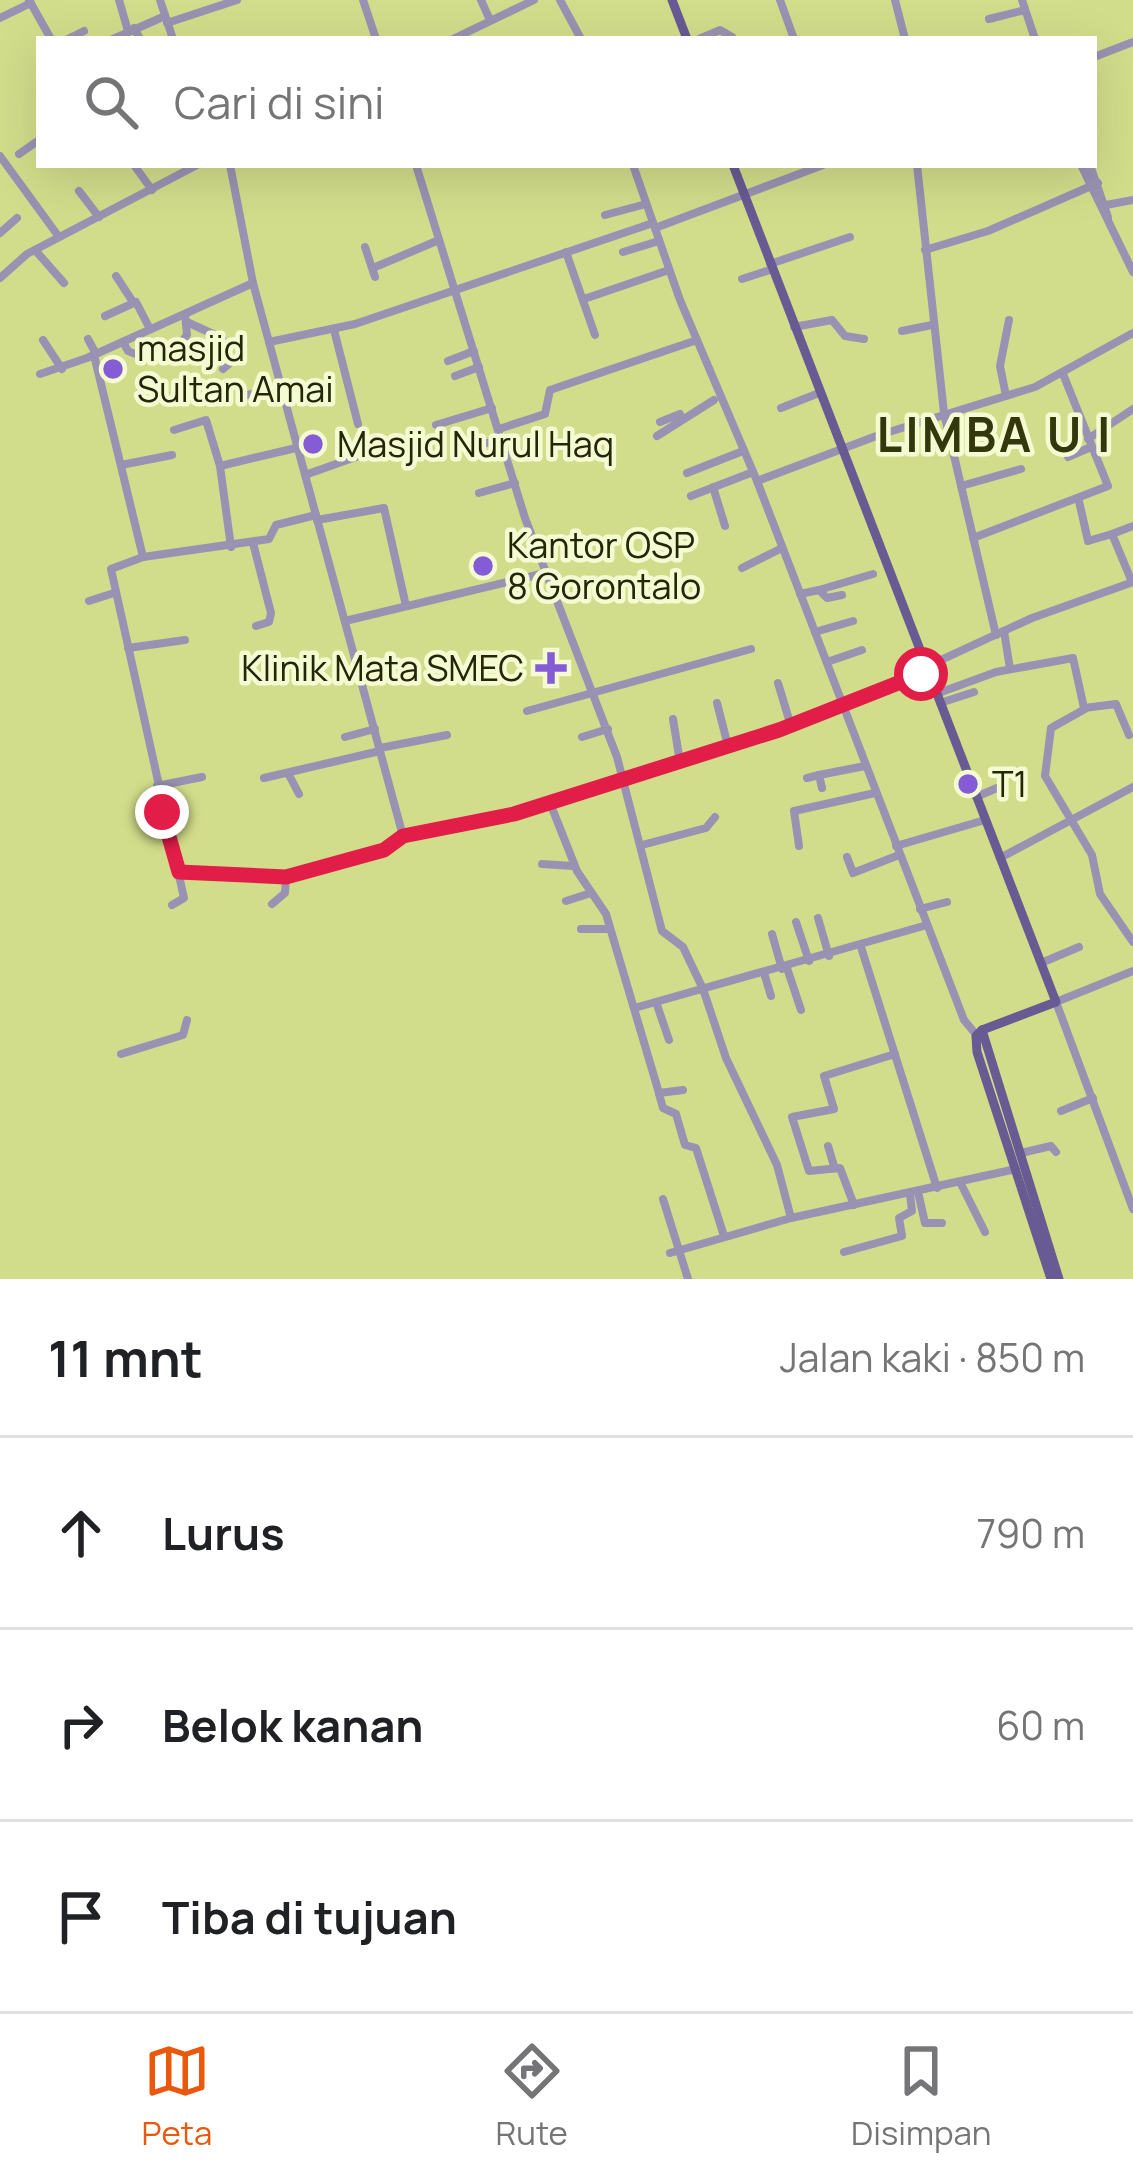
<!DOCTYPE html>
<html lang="id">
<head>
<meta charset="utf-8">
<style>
	body { margin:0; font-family:Manrope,sans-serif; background:#f2f2f2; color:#202124 }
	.stop { position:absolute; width:36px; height:36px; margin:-27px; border:9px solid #e11d48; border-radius:50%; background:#fff }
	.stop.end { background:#e11d48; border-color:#fff; box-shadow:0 3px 12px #0008 }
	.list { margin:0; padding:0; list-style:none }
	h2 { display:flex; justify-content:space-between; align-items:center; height:156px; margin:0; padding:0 48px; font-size:51px }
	h2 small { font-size:39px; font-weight:400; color:#757577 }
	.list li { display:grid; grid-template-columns:78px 1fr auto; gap:36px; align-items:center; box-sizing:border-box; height:192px; padding:0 48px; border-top:3px solid #e0e0e0 }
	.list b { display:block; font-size:45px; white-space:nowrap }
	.list em { font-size:39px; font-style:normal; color:#757577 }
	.icon { flex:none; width:66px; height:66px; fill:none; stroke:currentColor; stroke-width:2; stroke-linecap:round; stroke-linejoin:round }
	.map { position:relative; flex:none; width:1133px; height:1279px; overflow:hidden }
	.search { position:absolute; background:#fff; box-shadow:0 12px 48px #0002; left:36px; right:36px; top:36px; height:132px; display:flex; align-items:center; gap:30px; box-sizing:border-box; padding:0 42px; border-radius:0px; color:#757577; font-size:45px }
	.sheet { height:732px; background:#fff }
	nav { display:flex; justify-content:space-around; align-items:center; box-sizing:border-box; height:168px; border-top:3px solid #e0e0e0; background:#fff; font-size:33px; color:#757577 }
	nav a { display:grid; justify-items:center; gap:6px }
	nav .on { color:#ea580c }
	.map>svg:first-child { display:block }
</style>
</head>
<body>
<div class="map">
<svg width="1133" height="1279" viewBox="0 0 1133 1279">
	<rect width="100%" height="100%" fill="#d2dd8b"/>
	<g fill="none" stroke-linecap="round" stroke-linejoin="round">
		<g stroke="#9992b2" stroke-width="8">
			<path d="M29,0L51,39"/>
			<path d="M119,0L128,31"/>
			<path d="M160,0L173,39"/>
			<path d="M363,0L376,39"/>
			<path d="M481,0L490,20"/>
			<path d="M560,0L581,39"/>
			<path d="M780,0L794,39"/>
			<path d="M895,0L905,39"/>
			<path d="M1022,0L1035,39"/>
			<path d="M0,18L31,3"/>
			<path d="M989,19L1025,10"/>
			<path d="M167,23L237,0"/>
			<path d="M134,28L140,39"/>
			<path d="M68,39L84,31"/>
			<path d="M113,39L165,16"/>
			<path d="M453,39L534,0"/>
			<path d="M699,39L720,30L732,37"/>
			<path d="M1094,57L1133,42"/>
			<path d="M19,154L39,140"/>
			<path d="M0,156L59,237"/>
			<path d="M134,165L152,190"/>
			<path d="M230,165L253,283L403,836L515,815L811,720L1032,618L1133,582"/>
			<path d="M416,165L525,518L617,757L662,931L683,947L703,989L726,1058L777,1165L791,1218"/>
			<path d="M633,165L680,300L757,481L964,1020L979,1038"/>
			<path d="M917,165L944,413L996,635"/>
			<path d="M1081,165L1133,272"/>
			<path d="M1090,165L1108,217"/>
			<path d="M79,191L99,217"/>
			<path d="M1106,205L1133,200"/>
			<path d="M605,215L646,204"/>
			<path d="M655,228L823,165"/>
			<path d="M0,233L17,218"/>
			<path d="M365,247L375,277"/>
			<path d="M35,250L64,283"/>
			<path d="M925,250L988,231L1098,183"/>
			<path d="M566,252L595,335"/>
			<path d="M623,252L659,241"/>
			<path d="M770,264L850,237"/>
			<path d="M373,268L439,240"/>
			<path d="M116,276L133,302"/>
			<path d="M0,278L27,254L197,165"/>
			<path d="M742,279L773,269"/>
			<path d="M584,299L669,270"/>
			<path d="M105,316L136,302L150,329"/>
			<path d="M189,323L222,338L230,363L223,369"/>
			<path d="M794,327L832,320L845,336L864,339"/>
			<path d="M334,330L358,424"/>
			<path d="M902,331L932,325"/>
			<path d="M88,339L96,354"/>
			<path d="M43,340L62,369"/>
			<path d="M123,342L128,351C151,362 173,355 187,335L185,314"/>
			<path d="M269,342L355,324L653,223"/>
			<path d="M94,355L143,557"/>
			<path d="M448,361L474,351"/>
			<path d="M40,374L87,358L253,283"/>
			<path d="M455,376L479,367"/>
			<path d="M247,395L281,386"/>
			<path d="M1006,396L1000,366L1009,320"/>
			<path d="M781,408L819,393"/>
			<path d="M660,422L680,414"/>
			<path d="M436,425L492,408"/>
			<path d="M499,429L545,414L550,390L697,340"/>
			<path d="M174,430L206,420L220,466"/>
			<path d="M657,436L714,400"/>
			<path d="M1088,439L1133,409"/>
			<path d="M476,446L501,439"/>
			<path d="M1068,457L1091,447"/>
			<path d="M121,465L172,455"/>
			<path d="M687,473L743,451"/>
			<path d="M305,475L367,453"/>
			<path d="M757,481L879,435L1035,387L1133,333"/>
			<path d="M961,486L1021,469"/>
			<path d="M713,487L725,526"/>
			<path d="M479,493L515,483"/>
			<path d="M691,496L753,472"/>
			<path d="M1079,501L1088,541L1112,534L1132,582"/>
			<path d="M317,520L384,508L406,606"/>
			<path d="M1112,534L1133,526"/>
			<path d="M973,538L1108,486L1063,374"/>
			<path d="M253,543L271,613L269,622L256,626"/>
			<path d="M231,547L220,466L296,448"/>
			<path d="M742,568L782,548"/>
			<path d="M819,590L873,574"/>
			<path d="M800,594L819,590L827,598L842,595"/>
			<path d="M89,601L114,593"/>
			<path d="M345,621L545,573"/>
			<path d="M1004,631L1010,669"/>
			<path d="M815,632L853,621"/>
			<path d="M128,648L185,640"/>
			<path d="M827,662L862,650"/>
			<path d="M778,683L791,726"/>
			<path d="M936,694L996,672L1073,658L1084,708L1116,704L1129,735"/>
			<path d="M717,703L728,746"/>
			<path d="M940,703L974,692"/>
			<path d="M1085,709L1051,728L1045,776L1092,855L1100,894L1133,942"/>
			<path d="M527,711L751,649"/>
			<path d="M673,719L680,762"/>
			<path d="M345,737L375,729"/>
			<path d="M582,737L608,729"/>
			<path d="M380,748L447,735"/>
			<path d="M289,775L299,794"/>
			<path d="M264,778L380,751"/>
			<path d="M807,778L819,775"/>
			<path d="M157,786L202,777"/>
			<path d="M822,788L819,775L865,766"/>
			<path d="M976,797L997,788"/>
			<path d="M550,803L577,871L606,914L659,1093L683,1090"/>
			<path d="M642,845L706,828L715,817"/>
			<path d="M799,846L794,811L875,793"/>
			<path d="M896,846L985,820"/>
			<path d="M847,857L853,873L899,855"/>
			<path d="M1000,858L1133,787"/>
			<path d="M542,864L573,866"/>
			<path d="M179,872L286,877"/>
			<path d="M566,901L591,893"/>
			<path d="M272,904L285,893L286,877L384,850L403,836"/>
			<path d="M172,905L184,898L111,569L143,557L269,539L276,525L316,515"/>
			<path d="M920,909L947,902"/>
			<path d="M818,918L829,956"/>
			<path d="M796,922L809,961"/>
			<path d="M581,929H610"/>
			<path d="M772,934L782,969"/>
			<path d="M861,947L937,1188"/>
			<path d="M1041,963L1079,947"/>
			<path d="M787,968L801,1010"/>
			<path d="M1133,971L1056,1002L1133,1209"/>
			<path d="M764,973L771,996"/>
			<path d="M656,1002L669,1040"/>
			<path d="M638,1007L927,925"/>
			<path d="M121,1054L183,1035L187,1020"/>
			<path d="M659,1094L663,1108L676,1114L685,1145L696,1148L724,1236"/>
			<path d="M1061,1111L1093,1098"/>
			<path d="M828,1146L834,1166"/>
			<path d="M1021,1153L1051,1146L1056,1152"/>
			<path d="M960,1182L985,1232"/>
			<path d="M918,1192L925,1223H942"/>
			<path d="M663,1199L688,1279"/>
			<path d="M854,1205L840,1168L809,1171L792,1117L834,1109L824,1076L895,1054"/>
			<path d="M844,1252L902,1236L899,1218L912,1211L910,1194"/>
			<path d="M670,1253L791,1218L1016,1169"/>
		</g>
		<g stroke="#685a92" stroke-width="9">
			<path d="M672,0L687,39"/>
			<path d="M733,165L1056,1002L982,1030"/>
			<path d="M982,1030L976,1036L977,1052L1051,1279"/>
			<path d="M982,1030L1059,1279"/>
		</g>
	</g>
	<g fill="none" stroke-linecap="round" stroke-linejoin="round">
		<path stroke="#e11d48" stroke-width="15" d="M162,812L179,872L286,877L384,850L403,836L514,814L779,730L921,674"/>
	</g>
	<g fill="#835cd6" stroke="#f4fad2" stroke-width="4.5">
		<circle cx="113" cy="369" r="12"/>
		<circle cx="313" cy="444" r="12"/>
		<circle cx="483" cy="566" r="12"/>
		<path d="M545 650h12v12h12v12h-12v12h-12v-12h-12v-12h12z"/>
		<circle cx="968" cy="784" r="12"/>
	</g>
	<g text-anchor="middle" stroke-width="9" stroke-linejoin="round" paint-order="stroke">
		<g font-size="36" fill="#242705" stroke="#f4fad2" text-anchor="start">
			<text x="137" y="361">masjid<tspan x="137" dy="41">Sultan Amai</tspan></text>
			<text x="337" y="457">Masjid Nurul Haq</text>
			<text x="507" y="558">Kantor OSP<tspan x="507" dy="41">8 Gorontalo</tspan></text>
			<text x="524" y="681" text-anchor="end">Klinik Mata SMEC</text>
			<text x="992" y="797">T1</text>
		</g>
		<g font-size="48" font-weight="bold" letter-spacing="3" fill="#33370c" stroke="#f4fad2">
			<text x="995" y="452">LIMBA U I</text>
		</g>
	</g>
</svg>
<div class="stop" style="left:921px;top:674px"></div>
<div class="stop end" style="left:162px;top:812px"></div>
<div class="search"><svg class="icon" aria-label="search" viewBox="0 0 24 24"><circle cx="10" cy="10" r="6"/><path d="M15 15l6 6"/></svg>Cari di sini</div>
</div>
<section class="sheet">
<h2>11 mnt<small>Jalan kaki · 850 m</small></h2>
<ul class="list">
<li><svg class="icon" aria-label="ahead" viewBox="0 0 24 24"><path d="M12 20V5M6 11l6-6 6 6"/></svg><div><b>Lurus</b></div><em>790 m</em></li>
<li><svg class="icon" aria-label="right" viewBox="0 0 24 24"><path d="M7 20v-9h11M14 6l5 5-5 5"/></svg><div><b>Belok kanan</b></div><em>60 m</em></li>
<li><svg class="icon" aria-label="arrive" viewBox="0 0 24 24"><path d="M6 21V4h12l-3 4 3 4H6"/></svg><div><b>Tiba di tujuan</b></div></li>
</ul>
</section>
<nav>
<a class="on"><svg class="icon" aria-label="map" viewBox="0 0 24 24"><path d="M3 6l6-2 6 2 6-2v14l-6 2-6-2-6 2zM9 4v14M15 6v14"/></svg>Peta</a>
<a><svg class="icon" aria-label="directions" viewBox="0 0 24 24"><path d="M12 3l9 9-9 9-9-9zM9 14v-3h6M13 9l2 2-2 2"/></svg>Rute</a>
<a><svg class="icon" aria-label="saved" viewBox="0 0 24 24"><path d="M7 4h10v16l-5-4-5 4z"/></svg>Disimpan</a>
</nav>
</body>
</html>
